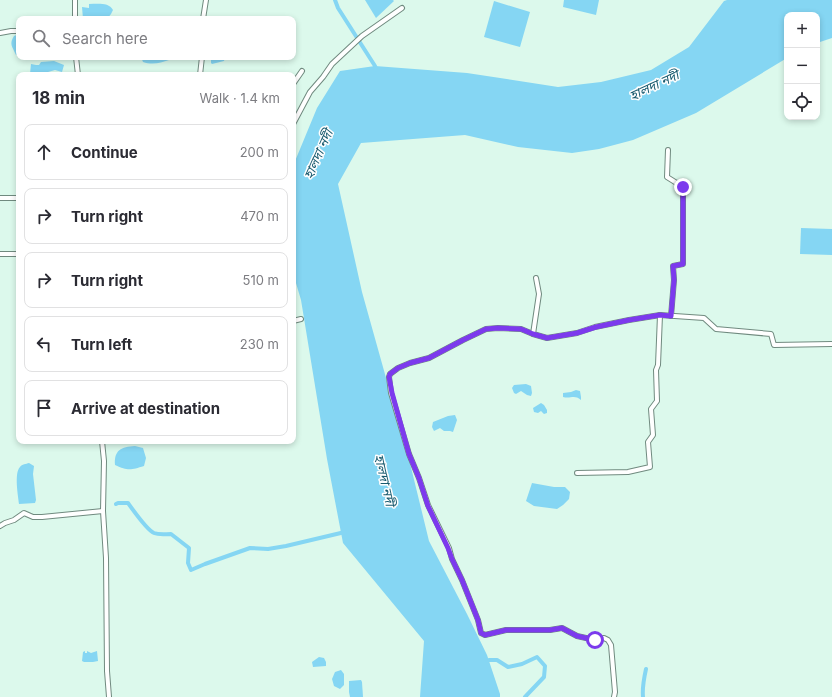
<!DOCTYPE html>
<html lang="en">
<head>
<meta charset="utf-8">
<style>
	body { margin:0; font-family:Inter,"Noto Sans Bengali",sans-serif; background:#f7f7f7; color:#2b2b33 }
	.controls { position:absolute; right:12px; top:12px; display:grid; overflow:hidden; border-radius:8px; box-shadow:0 2px 6px #0003 }
	.controls button { width:36px; height:36px; display:grid; place-items:center; padding:0; border:0; border-bottom:1px solid #e1e1e2; background:#fff; color:#2b2b33; font:20px sans-serif }
	.stop { position:absolute; width:12px; height:12px; margin:-9px; border:3px solid #7c3aed; border-radius:50%; background:#fff }
	.stop.end { background:#7c3aed; border-color:#fff; box-shadow:0 1px 4px #0008 }
	.list { margin:0; padding:0; list-style:none }
	h2 { display:flex; justify-content:space-between; align-items:center; height:52px; margin:0; padding:0 16px; font-size:17px }
	h2 small { font-size:13px; font-weight:400; color:#7c7c81 }
	.list li { display:grid; grid-template-columns:26px 1fr auto; gap:12px; align-items:center; box-sizing:border-box; height:56px; margin:0 8px 8px; padding:0 8px; border:1px solid #e1e1e2; border-radius:8px }
	.list b { display:block; font-size:15px; white-space:nowrap }
	.list em { font-size:13px; font-style:normal; color:#7c7c81 }
	.icon { flex:none; width:22px; height:22px; fill:none; stroke:currentColor; stroke-width:2; stroke-linecap:round; stroke-linejoin:round }
	.map { position:relative; flex:none; width:832px; height:697px; overflow:hidden }
	.search { position:absolute; background:#fff; box-shadow:0 2px 6px #0003; left:16px; top:16px; width:280px; height:44px; display:flex; align-items:center; gap:10px; box-sizing:border-box; padding:0 14px; border-radius:8px; color:#7c7c81; font-size:15px }
	.panel { position:absolute; background:#fff; box-shadow:0 2px 6px #0003; left:16px; top:72px; width:280px; height:372px; border-radius:8px }
	.map>svg:first-child { display:block }
</style>
</head>
<body>
<div class="map">
<svg width="832" height="697" viewBox="0 0 832 697">
	<rect width="100%" height="100%" fill="#dcf9ec"/>
	<g fill="#85d6f3">
		<path d="M365,0H393L394,1L376,18Z"/>
		<path d="M564,0H599L596,15L563,7Z"/>
		<path d="M727,0H832V38L817,43V15H787V58L696,113L633,140L599,149L572,153L518,147L465,135L361,143L338,184L362,292L395,410L408,455L429,541L467,614L487,655L500,694V697H420L424,641L343,543L327,459L301,300L293,273V166L317,108L340,71L375,66L467,73L558,87L601,82L651,70L689,47L724,1Z"/>
		<path d="M494,1L530,12L520,47L484,37Z"/>
		<path d="M89,4C97,4 109,2 113,10L111,14L107,19H83L82,7L89,8Z"/>
		<path d="M19,34V55H16C12,46 9,44 14,36Z"/>
		<path d="M141,57H170L169,60C161,63 152,65 143,62Z"/>
		<path d="M211,57H225V58L224,61L212,64L211,63Z"/>
		<path d="M54,61L64,65L62,72L55,70L41,74H30L31,64L36,65H39L41,62Z"/>
		<path d="M801,228L832,229V255L800,254Z"/>
		<path d="M526,384L531,386L532,393L531,396L527,395L521,391L516,394L514,393L512,388L514,385Z"/>
		<path d="M576,390L580,391L581,397V400C574,394 571,399 563,397V393L571,392Z"/>
		<path d="M541,403L544,405L547,410V413L544,414L541,411L538,413L534,412L533,408Z"/>
		<path d="M455,415L457,420L453,432L450,431H444L440,428L434,431L432,427L433,422L448,416Z"/>
		<path d="M135,446L143,448L146,458L144,466C131,470 128,471 115,465C114,450 121,447 135,446Z"/>
		<path d="M29,463L34,466L33,474L36,500L35,503L19,504C18,495 14,473 20,467C22,464 26,464 29,463Z"/>
		<path d="M532,483L554,487H565L570,492L569,499L563,505L557,509L534,506L526,501Z"/>
		<path d="M85,651V653H87V651L91,653L97,651L98,661L93,662H84L82,661L83,652Z"/>
		<path d="M319,657L324,658L326,662V666L313,667L312,662Z"/>
		<path d="M341,670L344,674V685L340,689L334,686L332,679L335,672Z"/>
		<path d="M361,680L362,682L363,697H350L349,692V681Z"/>
	</g>
	<g fill="none" stroke-linecap="round" stroke-linejoin="round">
		<g stroke="#85d6f3" stroke-width="4">
			<path d="M335,0L338,8L375,66L376,70"/>
			<path d="M116,504L118,503H128C133,510 147,530 154,533C159,535 165,534 171,534L189,548L188,563L191,570L205,564L250,548L268,549L286,546L345,532"/>
			<path d="M489,660H497L508,667L522,664L537,657L545,666L544,677L525,697"/>
			<path d="M643,697C642,687 644,678 646,669"/>
		</g>
		<defs>
			<g id="street">
				<path d="M75,19V0"/>
				<path d="M203,19L206,0"/>
				<path d="M0,33L11,31H19"/>
				<path d="M76,57L78,75"/>
				<path d="M200,75L202,57"/>
				<path d="M293,84L302,71"/>
				<path d="M293,124L310,92L323,77L332,64L362,36L402,8"/>
				<path d="M668,150L667,177L683,187V264L673,266L674,280L671,316"/>
				<path d="M0,198H19"/>
				<path d="M0,254H19"/>
				<path d="M293,321L301,319"/>
				<path d="M533,334L539,294L536,278"/>
				<path d="M102,441L104,461L103,511L106,558L107,671L109,697"/>
				<path d="M577,473L628,472L650,467L648,442L653,435L651,409L657,401L656,370L658,365L660,315"/>
				<path d="M0,526L5,523L14,520L24,513L33,517H42L103,511"/>
				<path d="M614,697L615,692L611,645L608,640L604,638L595,640L577,636L562,628L550,630H506L485,635L481,633L478,620L462,580L452,559L449,548L428,505L419,478L409,454L391,393L389,377L390,374L398,368L410,363L429,358L463,340L486,329L498,328L521,329L533,334L547,338L577,333L595,327L629,320L660,315L704,318L716,329L771,334L774,345L832,344"/>
			</g>
		</defs>
		<use href="#street" stroke="#708a7f" stroke-width="6"/>
		<use href="#street" stroke="#fff" stroke-width="4"/>
	</g>
	<g fill="none" stroke-linecap="round" stroke-linejoin="round">
		<path stroke="#7c3aed" stroke-width="5" d="M595,640L577,636L562,628L550,630H506L485,635L481,633L478,620L462,580L452,559L448,548L428,506L419,478L409,454L392,393L389,377L390,374L398,368L410,363L429,358L463,340L486,329L498,328L521,329L533,334L547,338L577,333L596,327L629,320L660,315L671,316L674,280L673,266L683,264V187"/>
	</g>
	<g text-anchor="middle" stroke-width="3" stroke-linejoin="round" paint-order="stroke">
		<g font-size="13" font-style="italic" fill="#185a6e" stroke="#fefefe">
			<text transform="translate(654 85) rotate(-25)" y="5">হালদা নদী</text>
			<text transform="translate(318 154) rotate(-66)" y="5">হালদা নদী</text>
			<text transform="translate(385 480) rotate(77)" y="5">হালদা নদী</text>
		</g>
	</g>
</svg>
<div class="controls">
<button>+</button>
<button>−</button>
<button><svg class="icon" aria-label="locate" viewBox="0 0 24 24"><circle cx="12" cy="12" r="6"/><path d="M12 2v4M12 18v4M2 12h4M18 12h4"/></svg></button>
</div>
<div class="stop" style="left:595px;top:640px"></div>
<div class="stop end" style="left:683px;top:187px"></div>
<div class="search"><svg class="icon" aria-label="search" viewBox="0 0 24 24"><circle cx="10" cy="10" r="6"/><path d="M15 15l6 6"/></svg>Search here</div>
<section class="panel">
<h2>18 min<small>Walk · 1.4 km</small></h2>
<ul class="list">
<li><svg class="icon" aria-label="ahead" viewBox="0 0 24 24"><path d="M12 20V5M6 11l6-6 6 6"/></svg><div><b>Continue</b></div><em>200 m</em></li>
<li><svg class="icon" aria-label="right" viewBox="0 0 24 24"><path d="M7 20v-9h11M14 6l5 5-5 5"/></svg><div><b>Turn right</b></div><em>470 m</em></li>
<li><svg class="icon" aria-label="right" viewBox="0 0 24 24"><path d="M7 20v-9h11M14 6l5 5-5 5"/></svg><div><b>Turn right</b></div><em>510 m</em></li>
<li><svg class="icon" aria-label="left" viewBox="0 0 24 24"><path d="M17 20v-9H6M10 6l-5 5 5 5"/></svg><div><b>Turn left</b></div><em>230 m</em></li>
<li><svg class="icon" aria-label="arrive" viewBox="0 0 24 24"><path d="M6 21V4h12l-3 4 3 4H6"/></svg><div><b>Arrive at destination</b></div></li>
</ul>
</section>
</div>
</body>
</html>
